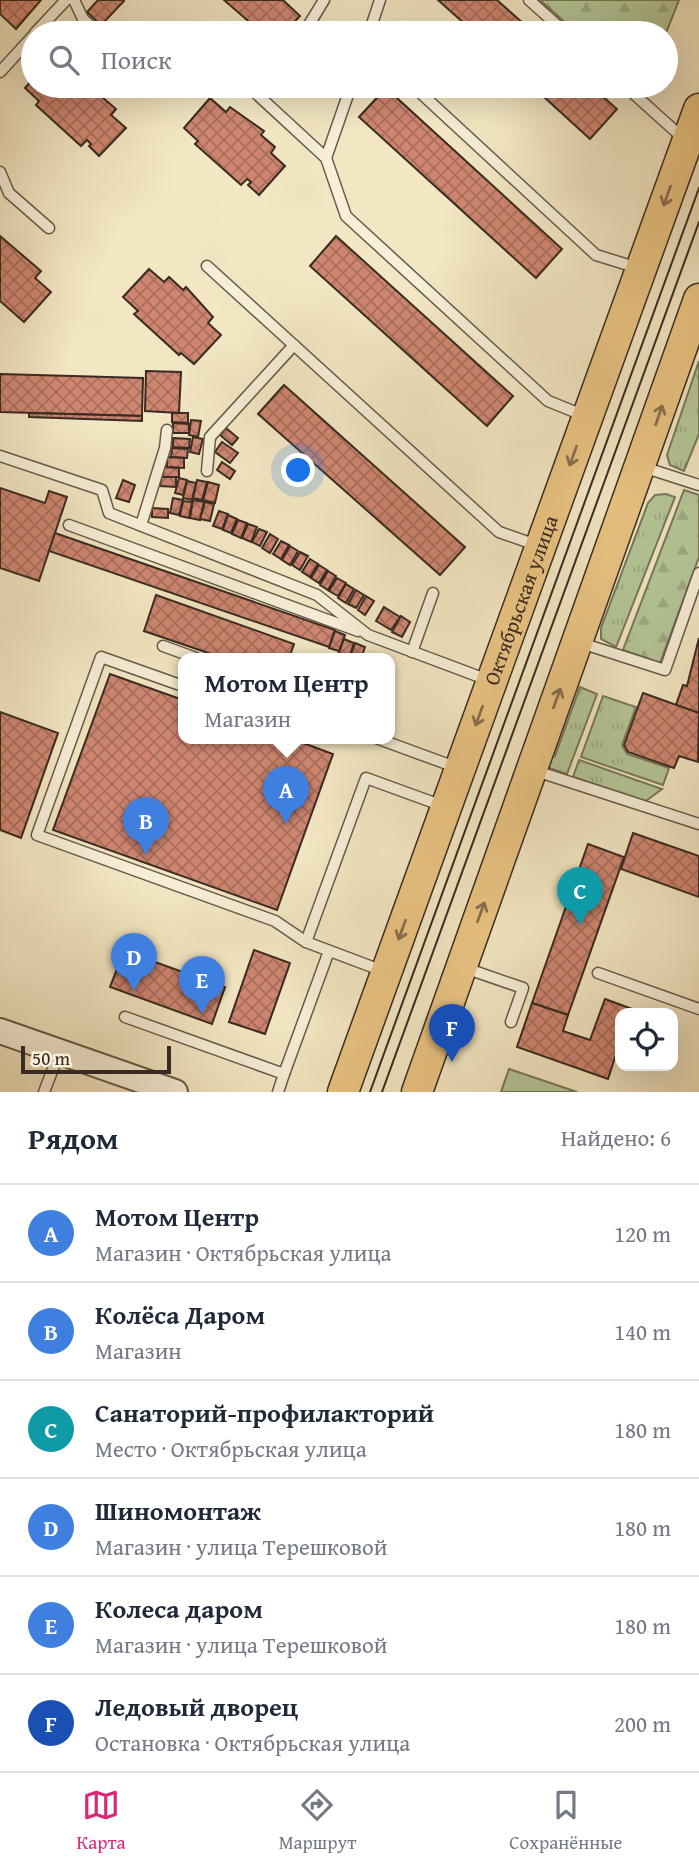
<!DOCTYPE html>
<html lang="ru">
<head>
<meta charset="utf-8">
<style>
	body { margin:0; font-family:"Gentium Book Plus",serif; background:#f2f2f3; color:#1f2937 }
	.controls { position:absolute; right:21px; bottom:21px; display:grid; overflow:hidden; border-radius:14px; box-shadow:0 7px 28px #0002 }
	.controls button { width:63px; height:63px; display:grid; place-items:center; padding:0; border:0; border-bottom:2px solid #e0e1e3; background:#fff; color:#1f2937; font:35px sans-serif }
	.scale { position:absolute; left:21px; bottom:18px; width:150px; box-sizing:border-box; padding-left:7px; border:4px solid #392a22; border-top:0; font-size:19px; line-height:24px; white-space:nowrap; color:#392a22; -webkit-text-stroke:5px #f7efd8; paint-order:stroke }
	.you { position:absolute; left:299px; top:471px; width:24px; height:24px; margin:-18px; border:5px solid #fff; border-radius:50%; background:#1a73e8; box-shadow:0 0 0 10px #1a73e833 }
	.badge { display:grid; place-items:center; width:46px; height:46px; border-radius:50%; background:#db2777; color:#fff; font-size:23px; font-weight:700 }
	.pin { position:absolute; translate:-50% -58px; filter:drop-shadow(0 2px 4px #0008) }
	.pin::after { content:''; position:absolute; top:37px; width:24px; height:21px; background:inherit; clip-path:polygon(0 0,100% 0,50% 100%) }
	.popup { position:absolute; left:178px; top:653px; width:217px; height:91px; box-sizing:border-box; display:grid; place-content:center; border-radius:14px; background:#fff; filter:drop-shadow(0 2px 5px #0005); font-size:23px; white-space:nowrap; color:#747a83 }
	.popup b { font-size:26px; color:#1f2937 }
	.popup::after { content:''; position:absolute; left:50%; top:100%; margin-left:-14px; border:14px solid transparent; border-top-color:#fff }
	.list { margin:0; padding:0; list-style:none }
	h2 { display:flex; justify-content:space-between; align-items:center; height:91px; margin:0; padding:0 28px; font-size:30px }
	h2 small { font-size:23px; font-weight:400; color:#747a83 }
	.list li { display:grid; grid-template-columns:46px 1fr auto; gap:21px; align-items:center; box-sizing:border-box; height:98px; padding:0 28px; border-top:2px solid #e0e1e3 }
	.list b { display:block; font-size:26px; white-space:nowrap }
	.list p { margin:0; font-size:23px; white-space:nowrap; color:#747a83 }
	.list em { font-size:23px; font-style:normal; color:#747a83 }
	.icon { flex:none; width:38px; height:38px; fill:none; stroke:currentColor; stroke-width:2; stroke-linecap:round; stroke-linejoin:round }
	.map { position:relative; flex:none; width:699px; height:1092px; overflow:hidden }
	.search { position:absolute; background:#fff; box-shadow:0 7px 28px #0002; left:21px; right:21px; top:21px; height:77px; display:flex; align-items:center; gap:18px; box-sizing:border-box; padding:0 24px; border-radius:38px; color:#747a83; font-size:26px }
	.sheet { height:679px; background:#fff }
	nav { display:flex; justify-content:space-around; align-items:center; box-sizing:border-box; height:98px; border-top:2px solid #e0e1e3; background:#fff; font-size:19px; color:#747a83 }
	nav a { display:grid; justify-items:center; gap:4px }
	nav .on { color:#db2777 }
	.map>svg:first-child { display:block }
</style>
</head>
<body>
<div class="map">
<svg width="699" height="1092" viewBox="0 0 699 1092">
	<defs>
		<pattern id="grass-tufts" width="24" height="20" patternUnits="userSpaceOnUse" patternTransform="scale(1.75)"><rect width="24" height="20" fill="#b5c798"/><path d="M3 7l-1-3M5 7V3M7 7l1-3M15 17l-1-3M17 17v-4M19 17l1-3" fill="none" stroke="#9cab83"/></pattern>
		<pattern id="forest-firs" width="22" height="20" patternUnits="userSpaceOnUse" patternTransform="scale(1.75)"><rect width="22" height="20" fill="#b5c798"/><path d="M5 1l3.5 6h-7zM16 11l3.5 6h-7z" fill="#9cab83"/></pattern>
		<pattern id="building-cross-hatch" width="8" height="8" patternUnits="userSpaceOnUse" patternTransform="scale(1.75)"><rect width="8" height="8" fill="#cf8671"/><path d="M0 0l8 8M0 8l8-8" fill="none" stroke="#a96e5c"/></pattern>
	</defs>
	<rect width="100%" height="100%" fill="#f3e7c3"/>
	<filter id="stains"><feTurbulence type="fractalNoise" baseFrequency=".00286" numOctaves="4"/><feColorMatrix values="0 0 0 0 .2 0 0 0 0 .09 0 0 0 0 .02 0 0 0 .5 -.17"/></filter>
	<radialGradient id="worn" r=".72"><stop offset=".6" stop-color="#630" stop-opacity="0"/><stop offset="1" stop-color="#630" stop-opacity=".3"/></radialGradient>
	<g fill="url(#grass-tufts)" stroke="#77785d" stroke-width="2">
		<path d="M699,361V434L684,471L670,465L667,455Z"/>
		<path d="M666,494L675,497L616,647L601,639V628L648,503L655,495Z"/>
		<path d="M580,687L597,694L567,774L549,768L548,759L555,756Z"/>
		<path d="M603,696L636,707L622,745L627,754L669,768L663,785L581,757Z"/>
		<path d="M579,760L662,789L646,801L573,777Z"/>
	</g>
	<g fill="url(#forest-firs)" stroke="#77785d" stroke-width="2">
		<path d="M540,0H679L666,33H577Z"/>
		<path d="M684,490L699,495V557L660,663L623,650Z"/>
	</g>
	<path fill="#b5c798" stroke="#77785d" stroke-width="2" d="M509,1069L577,1092H501Z"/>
	<g fill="url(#building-cross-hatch)" stroke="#392a22" stroke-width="2">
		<path d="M0,0H41L16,29L0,14Z"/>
		<path d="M98,0H123L124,1L101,25L87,12Z"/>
		<path d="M224,0H283L300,16L284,33H262Z"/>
		<path d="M438,0H497L534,33H475Z"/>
		<path d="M33,79V86H97L105,93L102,97L116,109L111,115L126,128L99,156L89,146L91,144L87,140L81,146L36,105L39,101L25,88Z"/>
		<path d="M532,86H591L617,109L590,139Z"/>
		<path d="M386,88L562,249L536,278L359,117Z"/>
		<path d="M210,98L226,112L230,107L264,131L261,135L275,147L271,153L285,166L259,195L248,185L251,182L247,179L241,185L195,144L198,141L184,128Z"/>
		<path d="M0,236L41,271L35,278L51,292L24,322L0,301Z"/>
		<path d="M336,236L513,396L487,426L310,266Z"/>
		<path d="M149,269L164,282L169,277L183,290L186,287L213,317L208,323L221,335L194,364L181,353L179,355L134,314L138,311L123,297Z"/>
		<path d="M146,371L181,372L179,413L145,411Z"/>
		<path d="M0,374L143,378L142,416L0,412Z"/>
		<path d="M284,385L465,547L440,575L258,414Z"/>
		<path d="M29,413L142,416V421L29,417Z"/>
		<path d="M172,413H188V423L172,422Z"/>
		<path d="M191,420L201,421L198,437L189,435Z"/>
		<path d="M173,423L189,424V433H173Z"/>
		<path d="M226,428L238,438L232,445L220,435Z"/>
		<path d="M193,437L203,439L199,454L190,452Z"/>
		<path d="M173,438L190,439L189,448L173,447Z"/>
		<path d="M222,442L238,453L230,463L215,452Z"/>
		<path d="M172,448L188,449L187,458L171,457Z"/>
		<path d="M167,457L184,458V468L167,467Z"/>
		<path d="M222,462L235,471L230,479L217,470Z"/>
		<path d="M163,467L179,468V477H163Z"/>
		<path d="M161,477H176V487L160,486Z"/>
		<path d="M179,478L187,480L183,495L175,493Z"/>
		<path d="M123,480L135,485L129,502L116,498Z"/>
		<path d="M197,480L207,482L202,500L193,498Z"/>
		<path d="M187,481L196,483L192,500L183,498Z"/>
		<path d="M208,482L219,485L215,503L203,500Z"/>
		<path d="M0,488L45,503L49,491L67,497L39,581L0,568Z"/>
		<path d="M173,498L183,500L179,515L170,513Z"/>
		<path d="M193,500L204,502L200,520L190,518Z"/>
		<path d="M183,501L192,502L189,518L180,516Z"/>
		<path d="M205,502L214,504L210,521L200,519Z"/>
		<path d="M152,508L168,509V518L152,517Z"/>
		<path d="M219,511L228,514L222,529L213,526Z"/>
		<path d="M228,515L237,519L231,533L223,530Z"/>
		<path d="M238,520L247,523L241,538L232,534Z"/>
		<path d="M248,524L257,527L251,542L242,538Z"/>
		<path d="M259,529L267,532L260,546L252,542Z"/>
		<path d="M55,533L335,630L329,647L49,551Z"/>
		<path d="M270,534L278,539L270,553L262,548Z"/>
		<path d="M281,541L289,545L281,559L273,554Z"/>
		<path d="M290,546L298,551L290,565L282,560Z"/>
		<path d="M300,552L308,556L300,570L292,565Z"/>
		<path d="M310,559L318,564L310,577L302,572Z"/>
		<path d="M319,565L327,570L319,583L311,578Z"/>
		<path d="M328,571L336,576L328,590L320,585Z"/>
		<path d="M337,578L346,583L338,596L329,591Z"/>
		<path d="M346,584L354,589L346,603L338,598Z"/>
		<path d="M356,590L364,595L356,608L348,604Z"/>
		<path d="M156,595L294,644L289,658H223L144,631Z"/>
		<path d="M366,596L374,601L365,615L358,610Z"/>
		<path d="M384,607L400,617L391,630L376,621Z"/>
		<path d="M401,616L410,622L402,637L392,632Z"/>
		<path d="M335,631L345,635L339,651L329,648Z"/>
		<path d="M699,638V713L676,705L683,685L687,686Z"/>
		<path d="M344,639L354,643L349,658L338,655Z"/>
		<path d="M355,643L365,647L361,658H350Z"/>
		<path d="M110,674L183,700V738H290L333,754L277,910L53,830Z"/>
		<path d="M643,693L699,713L698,762L679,756L674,768L628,752L624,745Z"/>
		<path d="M0,712L58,733L21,838L0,830Z"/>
		<path d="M633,833L699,856V897L621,869Z"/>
		<path d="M588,844L624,857L568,1015L532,1003Z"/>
		<path d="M254,950L290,963L265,1034L229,1022Z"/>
		<path d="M124,951L225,987L212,1024L110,987Z"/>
		<path d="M605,999L632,1009L631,1013H620V1042L608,1079L517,1047L532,1003L568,1015L563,1031L590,1040Z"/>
	</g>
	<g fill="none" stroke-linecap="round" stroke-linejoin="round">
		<defs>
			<g id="service">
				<path d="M74,0L83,19L99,33"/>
				<path d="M529,0L566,33"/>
				<path d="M310,23L324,0"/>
				<path d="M35,33L66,0"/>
				<path d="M369,33L380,0"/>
				<path d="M0,72L33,36"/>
				<path d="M248,86L326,158L346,216L548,401L585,416"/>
				<path d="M413,86L596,255L638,268"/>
				<path d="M625,86L684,139"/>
				<path d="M326,158L351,86"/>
				<path d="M0,172L9,193L49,228"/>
				<path d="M207,266L499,532L539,546"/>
				<path d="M0,456L102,490L109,513L317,595L368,635L488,680"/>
				<path d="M643,467L699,485"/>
				<path d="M207,471L210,437L294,345"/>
				<path d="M69,525L358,631"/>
				<path d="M141,525L165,448L167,430"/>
				<path d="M581,643L665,670L699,573"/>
				<path d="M163,646L196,658"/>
				<path d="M412,652L433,593"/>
				<path d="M183,686L101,657L37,835L275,921L306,942L383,971"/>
				<path d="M376,738L458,768"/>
				<path d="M533,770L699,824"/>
				<path d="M306,942L366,778L443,806"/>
				<path d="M465,968L523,988L511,1022"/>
				<path d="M598,973L699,1009"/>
				<path d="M125,1017L284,1074L278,1092"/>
				<path d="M284,1074L329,951"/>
				<path d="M44,1092L59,1053"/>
			</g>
			<path id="tertiary" d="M0,1031L175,1092"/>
			<g id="primary">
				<path id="s1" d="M343,1092L699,109"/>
				<path d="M417,1092L699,299"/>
			</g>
		</defs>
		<use href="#service" stroke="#68594a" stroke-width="13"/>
		<use href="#tertiary" stroke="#68594a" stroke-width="28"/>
		<use href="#primary" stroke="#392a22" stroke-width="33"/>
		<use href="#service" stroke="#f7efd8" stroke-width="10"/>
		<use href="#tertiary" stroke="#f7efd8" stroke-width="24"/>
		<use href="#primary" stroke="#eac482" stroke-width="30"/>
		<g stroke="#392a22" stroke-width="2">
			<path d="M370,1092L699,188"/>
			<path d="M382,1092L699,222"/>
		</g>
	</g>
	<defs><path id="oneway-shaft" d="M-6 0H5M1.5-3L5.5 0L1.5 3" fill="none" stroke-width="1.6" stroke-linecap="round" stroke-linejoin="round" transform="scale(1.75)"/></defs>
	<g stroke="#896f4d">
		<use href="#oneway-shaft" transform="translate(667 196) rotate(110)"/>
		<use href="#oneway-shaft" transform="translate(659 415) rotate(-71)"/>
		<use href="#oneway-shaft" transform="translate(573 456) rotate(110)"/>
		<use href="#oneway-shaft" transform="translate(557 698) rotate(-70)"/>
		<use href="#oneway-shaft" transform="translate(479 716) rotate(110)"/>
		<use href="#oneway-shaft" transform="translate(481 912) rotate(-70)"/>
		<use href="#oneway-shaft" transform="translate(402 930) rotate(110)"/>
	</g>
	<g text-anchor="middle" stroke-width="6" stroke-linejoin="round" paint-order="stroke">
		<g font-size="21" fill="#392a22" stroke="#f7efd8">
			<text dy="7" stroke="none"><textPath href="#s1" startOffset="523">Октябрьская улица</textPath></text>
		</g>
	</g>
	<rect width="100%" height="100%" filter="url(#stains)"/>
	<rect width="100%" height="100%" fill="url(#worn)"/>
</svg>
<div class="controls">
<button><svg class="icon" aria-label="locate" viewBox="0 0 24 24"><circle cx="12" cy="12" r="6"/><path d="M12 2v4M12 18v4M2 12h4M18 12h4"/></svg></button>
</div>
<div class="scale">50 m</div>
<div class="you"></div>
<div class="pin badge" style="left:286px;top:824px;background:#3f7fe0">A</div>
<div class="popup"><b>Мотом Центр</b>Магазин</div>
<div class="pin badge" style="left:146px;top:855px;background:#3f7fe0">B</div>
<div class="pin badge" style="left:580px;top:925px;background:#0f9aa8">C</div>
<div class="pin badge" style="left:134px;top:991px;background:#3f7fe0">D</div>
<div class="pin badge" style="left:202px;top:1014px;background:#3f7fe0">E</div>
<div class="pin badge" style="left:452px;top:1062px;background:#1a4fb4">F</div>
<div class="search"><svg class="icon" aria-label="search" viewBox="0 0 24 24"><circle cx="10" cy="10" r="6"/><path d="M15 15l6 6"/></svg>Поиск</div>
</div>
<section class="sheet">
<h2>Рядом<small>Найдено: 6</small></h2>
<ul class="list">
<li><span class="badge" style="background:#3f7fe0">A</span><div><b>Мотом Центр</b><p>Магазин · Октябрьская улица</p></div><em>120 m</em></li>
<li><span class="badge" style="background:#3f7fe0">B</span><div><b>Колёса Даром</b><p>Магазин</p></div><em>140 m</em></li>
<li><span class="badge" style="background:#0f9aa8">C</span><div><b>Санаторий-профилакторий</b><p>Место · Октябрьская улица</p></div><em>180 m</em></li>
<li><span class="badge" style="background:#3f7fe0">D</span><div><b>Шиномонтаж</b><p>Магазин · улица Терешковой</p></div><em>180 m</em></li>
<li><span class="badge" style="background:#3f7fe0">E</span><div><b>Колеса даром</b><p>Магазин · улица Терешковой</p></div><em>180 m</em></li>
<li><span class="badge" style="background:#1a4fb4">F</span><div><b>Ледовый дворец</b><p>Остановка · Октябрьская улица</p></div><em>200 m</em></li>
</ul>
</section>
<nav>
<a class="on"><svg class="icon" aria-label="map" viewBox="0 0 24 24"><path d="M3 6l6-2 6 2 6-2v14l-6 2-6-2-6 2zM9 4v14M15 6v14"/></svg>Карта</a>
<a><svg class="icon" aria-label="directions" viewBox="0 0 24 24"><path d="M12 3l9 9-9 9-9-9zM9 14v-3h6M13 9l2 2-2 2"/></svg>Маршрут</a>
<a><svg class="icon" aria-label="saved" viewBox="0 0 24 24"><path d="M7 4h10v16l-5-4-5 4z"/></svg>Сохранённые</a>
</nav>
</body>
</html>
